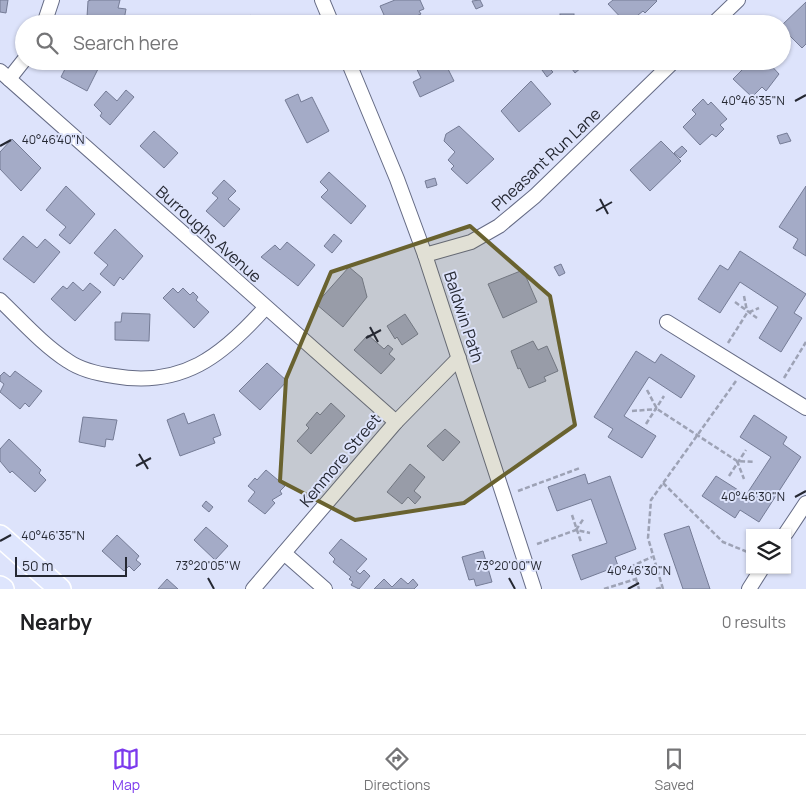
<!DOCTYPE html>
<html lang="en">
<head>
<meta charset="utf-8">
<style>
	body { margin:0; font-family:Manrope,sans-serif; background:#f6f6f6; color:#202124 }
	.controls { position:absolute; right:15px; bottom:15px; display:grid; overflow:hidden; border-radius:0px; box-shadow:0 1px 4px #0004 }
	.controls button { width:45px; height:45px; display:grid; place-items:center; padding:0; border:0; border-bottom:1px solid #e0e0e0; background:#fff; color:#202124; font:25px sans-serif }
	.scale { position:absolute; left:15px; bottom:12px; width:112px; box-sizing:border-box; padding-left:5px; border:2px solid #252832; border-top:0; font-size:14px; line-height:18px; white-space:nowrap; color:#252832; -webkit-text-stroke:4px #dde3fb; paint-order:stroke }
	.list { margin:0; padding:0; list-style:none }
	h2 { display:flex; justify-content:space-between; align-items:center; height:65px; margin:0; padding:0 20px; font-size:21px }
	h2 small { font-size:16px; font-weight:400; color:#757577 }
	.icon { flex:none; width:28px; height:28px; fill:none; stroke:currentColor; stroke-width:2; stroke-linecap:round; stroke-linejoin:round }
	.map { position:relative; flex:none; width:806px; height:589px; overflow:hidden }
	.search { position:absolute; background:#fff; box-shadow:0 1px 4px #0004; left:15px; right:15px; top:15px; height:55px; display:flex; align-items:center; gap:12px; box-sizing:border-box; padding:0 18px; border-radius:28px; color:#757577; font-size:19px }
	.sheet { height:145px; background:#fff }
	nav { display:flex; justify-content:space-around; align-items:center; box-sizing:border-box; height:70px; border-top:1px solid #e0e0e0; background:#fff; font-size:14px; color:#757577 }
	nav a { display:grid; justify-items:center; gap:2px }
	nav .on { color:#7c3aed }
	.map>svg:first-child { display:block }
</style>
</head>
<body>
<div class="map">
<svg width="806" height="589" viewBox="0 0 806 589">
	<rect width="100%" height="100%" fill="#dde3fb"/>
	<g fill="#a4abc7" stroke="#757c96">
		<path d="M0,0H8L6,13L0,12Z"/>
		<path d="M91,0H120L118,8L126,9L124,20L87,17L88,1Z"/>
		<path d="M395,0H420L424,9L419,11L421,14L399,24H388L380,6Z"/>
		<path d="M480,0L483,6L476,9L472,1Z"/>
		<path d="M613,0H656L657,1L645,13L643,11L627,24L608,4Z"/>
		<path d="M806,2V44L802,48L782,28V25Z"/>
		<rect x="560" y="14" width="14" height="10"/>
		<path d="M250,15L260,24H242Z"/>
		<path d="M69,61H102L87,91L61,77Z"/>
		<path d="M263,61H275L270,67Z"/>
		<path d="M413,61H444L454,81L420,97L413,82L421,78Z"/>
		<path d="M566,61H589L575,73Z"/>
		<path d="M767,61L779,74L766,91L762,87L752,97L733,79L746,66L743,61Z"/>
		<path d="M547,66L553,72L547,77L542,70Z"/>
		<path d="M531,81L551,104L519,132L501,111Z"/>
		<path d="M126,90L134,97L110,125L100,116L102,113L94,105L106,91L117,101Z"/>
		<path d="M298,94L301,102L312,97L329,131L307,143L285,100Z"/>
		<path d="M703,99L708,105L711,102L727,119L720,125L724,129L716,137L712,134L700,145L683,127L696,114L692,110Z"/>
		<path d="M459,126L494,159L467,184L451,169L454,166L448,160L455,152L444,141L446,134Z"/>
		<path d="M154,131L178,153L164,168L140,146Z"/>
		<path d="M787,133L791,141L780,144L777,136Z"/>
		<path d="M12,139L41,168L21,191L0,169V152Z"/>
		<path d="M661,141L681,161L650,191L630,170Z"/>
		<path d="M682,146L687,151L680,158L674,153Z"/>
		<path d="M329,172L366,206L351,224L321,197L328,190L320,182Z"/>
		<path d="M435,178L437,185L427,188L425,181Z"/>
		<path d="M224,180L236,191L228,199L240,209L224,227L206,211L218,198L212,193Z"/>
		<path d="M66,186L95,214L70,244L59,235L66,227L46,210Z"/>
		<path d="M806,186V256L793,248L798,239L779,227Z"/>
		<path d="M115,229L143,256L123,280L120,277L114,286L100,274L108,265L94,253Z"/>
		<path d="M334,234L342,241L332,253L324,246Z"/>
		<path d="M23,236L37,248L45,239L60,252L34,283L3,259Z"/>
		<path d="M287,242L315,265L298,286L261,257L275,245L280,250Z"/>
		<path d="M740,251L806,294L794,313L802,318L781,352L759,338L778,307L740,282L720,313L698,299L720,265L728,270Z"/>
		<path d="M561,264L565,273L559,276L554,267Z"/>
		<path d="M349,267L362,278L367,297L343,327L316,304Z"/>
		<path d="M523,270L537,302L503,318L488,284Z"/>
		<path d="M73,282L83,291L90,283L101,292L75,321L51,299L63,286L67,289Z"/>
		<path d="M173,288L178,293L183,288L190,295L193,292L198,297L196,300L209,312L194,328L163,298Z"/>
		<path d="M122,313L150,314L149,341L115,340V322H121Z"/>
		<path d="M405,314L418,334L402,345L397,337L395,339L387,326Z"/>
		<path d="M368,335L384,349L388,345L393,349L389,354L395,359L381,374L354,350Z"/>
		<path d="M533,341L538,350L547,346L558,371L544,377L546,381L529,388L520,368L518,369L511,351Z"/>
		<path d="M636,351L655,363L661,354L695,376L681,398L649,377L624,416L656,436L642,458L608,437L613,429L594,417Z"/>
		<path d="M267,363L287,381L260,410L239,391Z"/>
		<path d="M15,371L42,391L29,407L25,403L20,409L0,392L4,384L0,381V376L4,372L10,377Z"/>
		<path d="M331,403L345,416L311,454L297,441L309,428L306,425L317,412L320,415Z"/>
		<path d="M184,413L188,424L214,414L221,435L213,438L215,443L180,456L167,420Z"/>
		<path d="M754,415L787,437L783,444L801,457L759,522L740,510L735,518L702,496L716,476L746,495L771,457L740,437Z"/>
		<path d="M83,417L117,420L113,440L106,439L105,447L79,442Z"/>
		<path d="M445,429L460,442L443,461L427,446Z"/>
		<path d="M9,439L41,470L39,473L46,480L35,492L12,471L10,473L0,461V449Z"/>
		<path d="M410,464L425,477L414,491L421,497L415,504L408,497L402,504L387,492Z"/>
		<path d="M266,470L285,486L280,491L282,494L272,500L275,503L265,514L248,501L255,492L248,486L255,478L257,480Z"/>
		<path d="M585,474L588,484L610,476L636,549L615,557L618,566L581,580L572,555L607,543L591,499L557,511L548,487Z"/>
		<path d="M206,501L213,507L209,512L202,506Z"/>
		<path d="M689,526L710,589H683L664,534Z"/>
		<path d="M206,527L228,546L215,560L194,540Z"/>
		<path d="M117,535L139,556L136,560L141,564L134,571L129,566L124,571L102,551Z"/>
		<path d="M341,539L367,559L356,571L360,574L364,570L370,576L359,589L351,585L353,582L349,579L351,577L333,562L335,559L329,553Z"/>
		<path d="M483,551L492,582L476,586L474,579L469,580L462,557Z"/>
		<path d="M401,578L408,584L413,579L418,585L414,589H374L384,579L392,587Z"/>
		<path d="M167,579L178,589H158Z"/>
	</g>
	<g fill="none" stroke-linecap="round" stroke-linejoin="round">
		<defs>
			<g id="street">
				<path d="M322,0L332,24"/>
				<path d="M44,24L52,0"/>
				<path d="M713,24L738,0"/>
				<path d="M348,61L397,179L425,255L534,589"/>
				<path d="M0,71L396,422"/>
				<path d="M9,79L24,60"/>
				<path d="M425,255L471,242L499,226L535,196L674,61"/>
				<path d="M0,300C21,320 43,345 68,361C81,370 99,374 114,376C182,388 222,356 265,308"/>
				<path d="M667,322L806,408"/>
				<path d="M786,533L806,503"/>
				<path d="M284,553L325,589"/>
				<path d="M253,589L396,422L459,358"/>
				<path d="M749,589L761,570"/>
			</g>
			<g id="primary">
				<path d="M0,536L60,589"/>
				<path d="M0,587L3,589"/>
			</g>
		</defs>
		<use href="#street" stroke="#656b85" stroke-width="16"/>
		<use href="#primary" stroke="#fff" stroke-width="24"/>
		<g stroke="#9da2b5" stroke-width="2.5" stroke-dasharray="5 2.5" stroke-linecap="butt">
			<path d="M744,296L747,311"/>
			<path d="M735,302L757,318"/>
			<path d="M728,343L747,313L759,308"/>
			<path d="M784,378L806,342"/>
			<path d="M647,390L657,409L737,461L755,462"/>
			<path d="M632,411L657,409"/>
			<path d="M646,424L664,396"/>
			<path d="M737,461L744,479"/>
			<path d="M729,476L746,450"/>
			<path d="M663,483L723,542L750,553"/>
			<path d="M518,491L580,468"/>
			<path d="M572,515L581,542"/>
			<path d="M576,530L584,518"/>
			<path d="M537,544L576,530L590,533"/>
			<path d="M636,579L639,589"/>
			<path d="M604,589L636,579L632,566L652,557"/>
			<path d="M656,589L663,587"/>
			<path d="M663,589L648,538L651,500L736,381"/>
		</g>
		<use href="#street" stroke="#fff" stroke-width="14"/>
		<use href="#primary" stroke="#dee5fd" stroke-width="21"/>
	</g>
	<path fill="#69622f" fill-opacity="0.2" stroke="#69622f" stroke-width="4" stroke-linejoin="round" d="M470,226L550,296L575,425L464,503L355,520L280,481L286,379L331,272Z"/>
	<path fill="none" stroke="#252832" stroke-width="2" d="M795,101L806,95M0,146L11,140M600,199L608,214M596,211L612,202M370,327L378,342M366,338L381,330M139,454L148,469M136,466L151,458M795,497L806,491M0,541L11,535M208,578L214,589M509,578L515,589M628,589L639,583"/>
	<g text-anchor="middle" stroke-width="4" stroke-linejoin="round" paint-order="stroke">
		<g font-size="16" fill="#252832" stroke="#dde3fb">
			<text transform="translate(546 159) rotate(-43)" y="6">Pheasant Run Lane</text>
			<text transform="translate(209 234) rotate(42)" y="6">Burroughs Avenue</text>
			<text transform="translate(464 317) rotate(72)" y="6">Baldwin Path</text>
			<text transform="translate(340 460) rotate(-50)" y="6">Kenmore Street</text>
		</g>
	</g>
	<g font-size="12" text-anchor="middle" fill="#252832" stroke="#dde3fb" stroke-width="4" stroke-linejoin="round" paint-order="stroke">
		<text x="753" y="105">40°46'35"N</text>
		<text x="53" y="144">40°46'40"N</text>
		<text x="753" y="501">40°46'30"N</text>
		<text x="53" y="540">40°46'35"N</text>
		<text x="208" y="570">73°20'05"W</text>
		<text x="509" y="570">73°20'00"W</text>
		<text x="639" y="575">40°46'30"N</text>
	</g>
</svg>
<div class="controls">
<button><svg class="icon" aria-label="layers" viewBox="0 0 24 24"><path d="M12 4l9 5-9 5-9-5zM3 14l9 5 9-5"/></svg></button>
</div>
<div class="scale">50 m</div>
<div class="search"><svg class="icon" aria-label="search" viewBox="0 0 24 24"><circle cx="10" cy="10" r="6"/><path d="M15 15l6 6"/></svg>Search here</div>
</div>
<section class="sheet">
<h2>Nearby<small>0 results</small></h2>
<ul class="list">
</ul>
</section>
<nav>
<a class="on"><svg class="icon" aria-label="map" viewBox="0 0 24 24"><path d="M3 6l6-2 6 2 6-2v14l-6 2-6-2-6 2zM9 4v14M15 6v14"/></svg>Map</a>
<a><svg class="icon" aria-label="directions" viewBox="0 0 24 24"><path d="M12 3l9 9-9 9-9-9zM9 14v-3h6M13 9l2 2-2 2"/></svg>Directions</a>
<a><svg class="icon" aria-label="saved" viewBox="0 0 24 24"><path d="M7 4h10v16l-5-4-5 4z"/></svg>Saved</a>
</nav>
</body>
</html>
